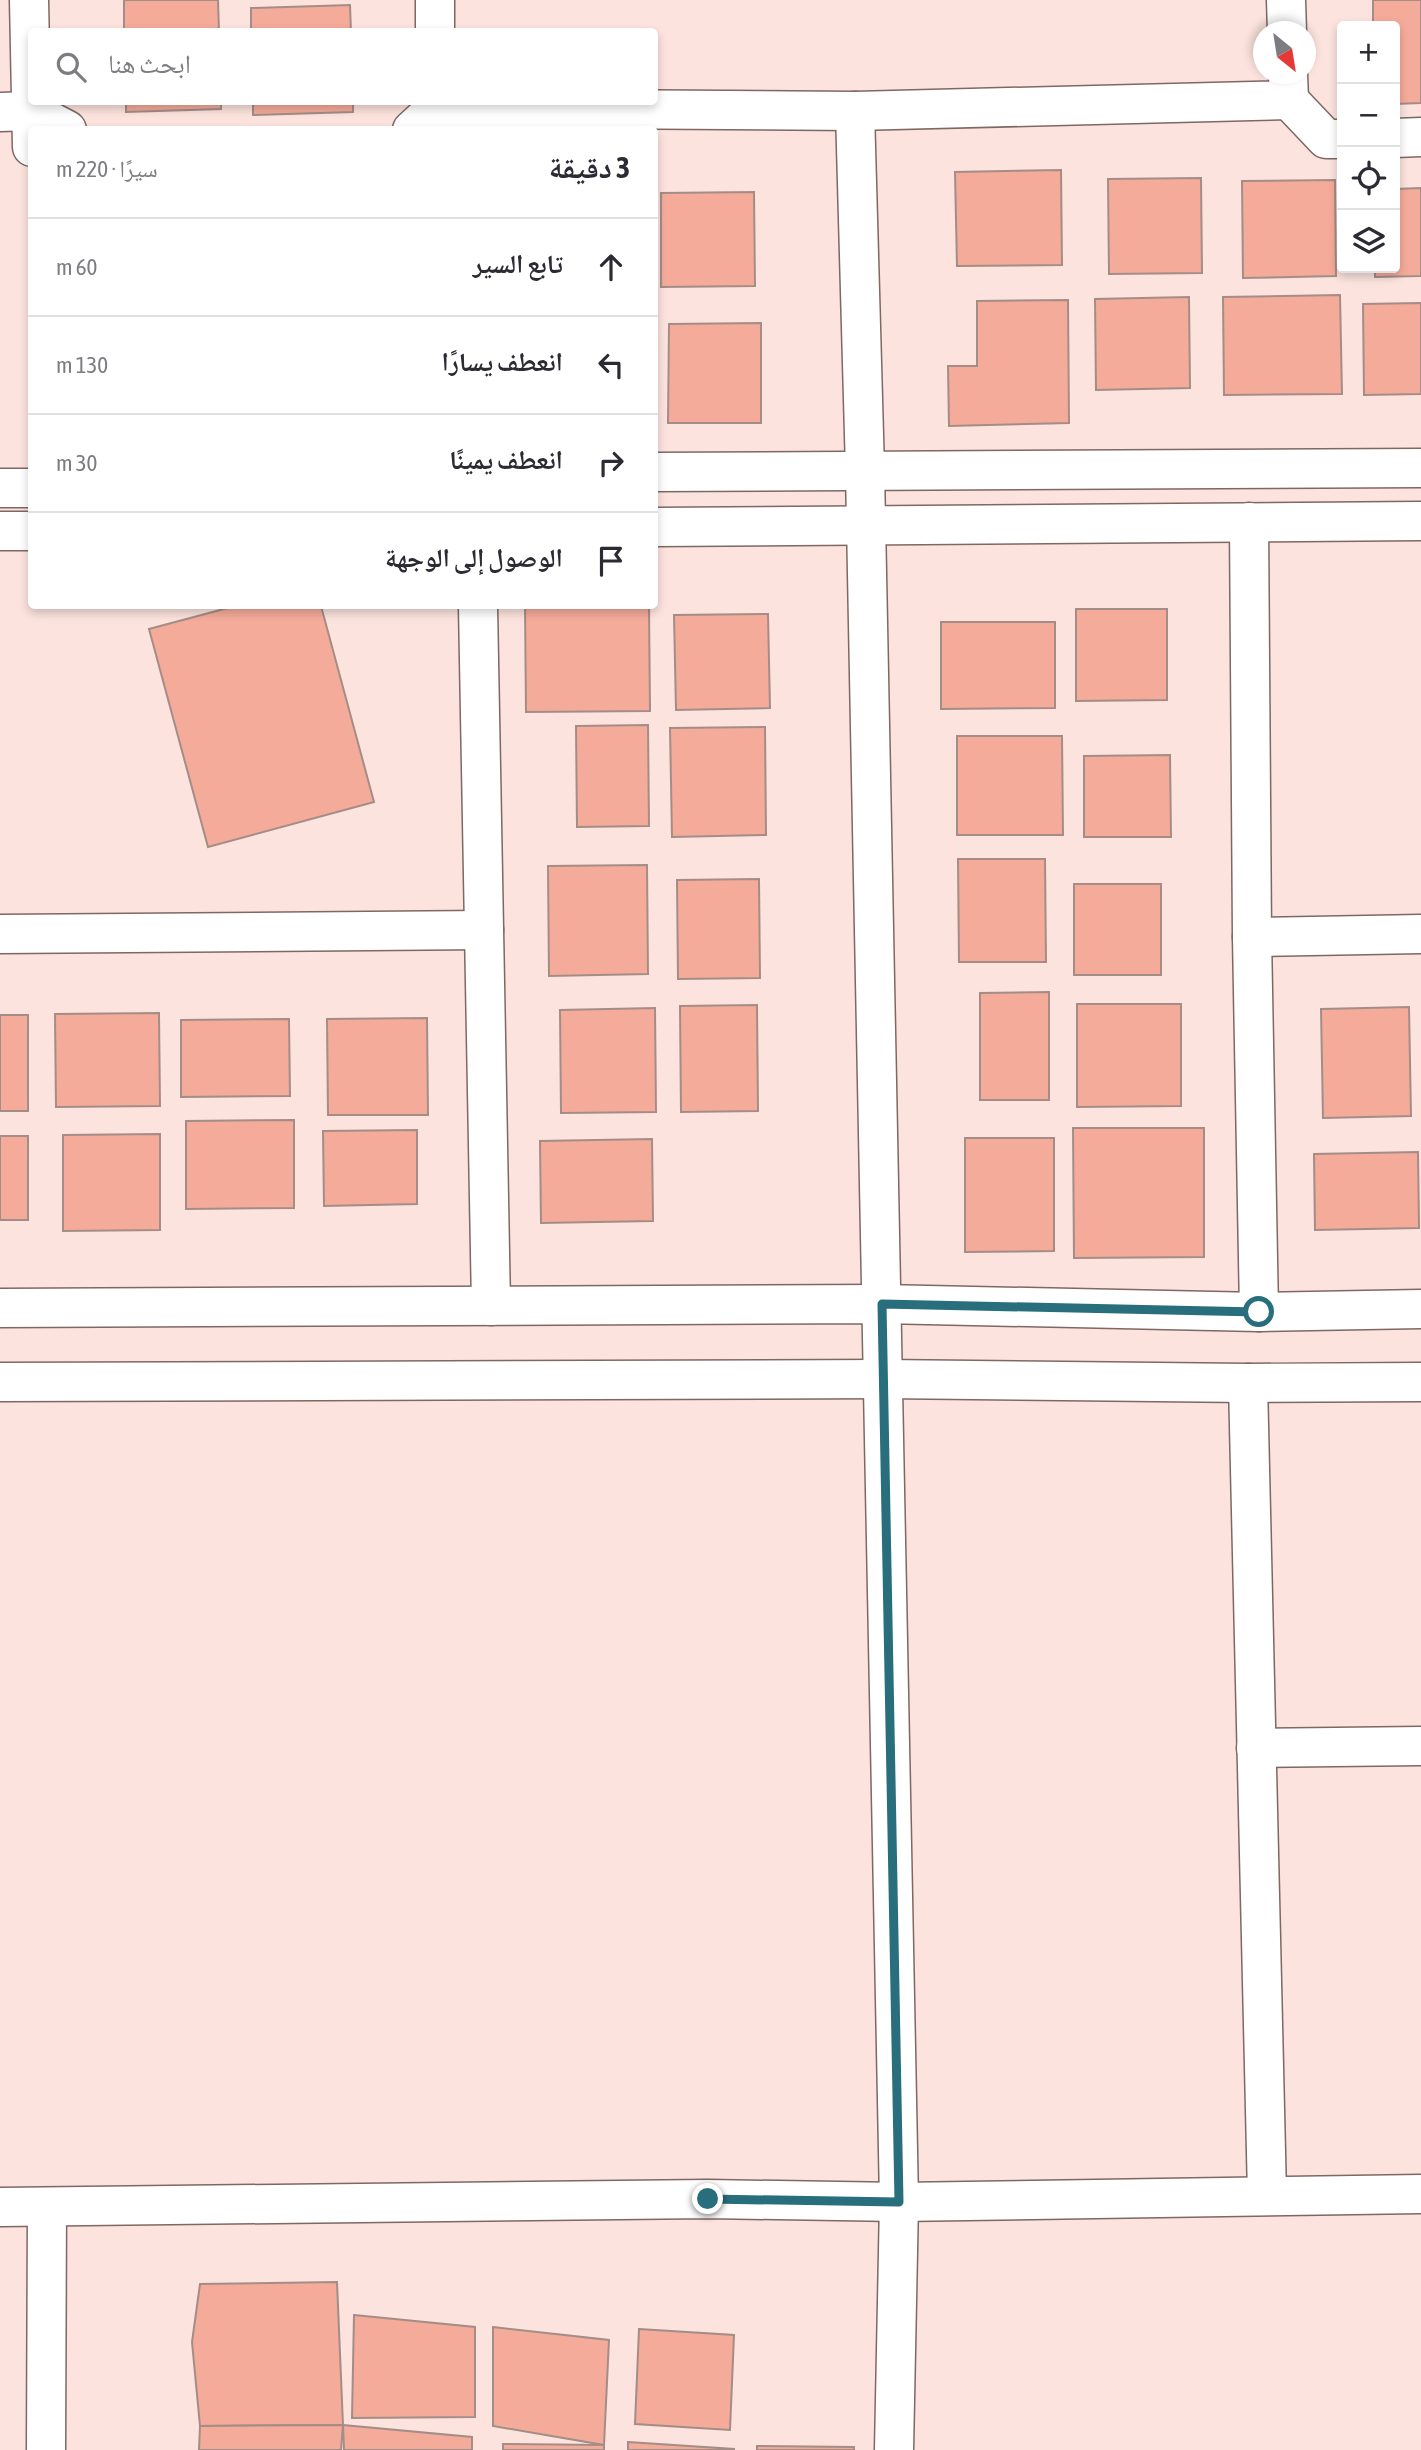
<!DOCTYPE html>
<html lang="ar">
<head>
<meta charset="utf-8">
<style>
	body { margin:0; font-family:"Asap Condensed","Noto Naskh Arabic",sans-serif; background:#f7f7f7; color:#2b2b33; direction:rtl }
	.controls { position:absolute; right:21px; top:21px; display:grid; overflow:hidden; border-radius:7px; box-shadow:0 4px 10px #0003 }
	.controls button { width:63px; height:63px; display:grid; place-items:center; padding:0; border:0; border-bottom:2px solid #e1e1e2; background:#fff; color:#2b2b33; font:35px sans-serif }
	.compass { position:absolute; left:1253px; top:21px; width:63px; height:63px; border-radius:50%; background:#fff; box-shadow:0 4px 10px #0003; rotate:150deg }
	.stop { position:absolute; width:21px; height:21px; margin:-16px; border:5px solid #286e7c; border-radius:50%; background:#fff }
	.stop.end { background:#286e7c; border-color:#fff; box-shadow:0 2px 7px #0008 }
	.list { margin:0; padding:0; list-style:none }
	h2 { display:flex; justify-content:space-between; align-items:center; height:91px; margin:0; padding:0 28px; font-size:30px }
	h2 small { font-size:23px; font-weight:400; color:#7c7c81 }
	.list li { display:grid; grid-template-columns:46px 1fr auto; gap:21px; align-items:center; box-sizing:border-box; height:98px; padding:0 28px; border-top:2px solid #e1e1e2 }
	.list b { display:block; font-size:26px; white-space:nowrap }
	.list em { font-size:23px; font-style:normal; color:#7c7c81 }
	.icon { flex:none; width:38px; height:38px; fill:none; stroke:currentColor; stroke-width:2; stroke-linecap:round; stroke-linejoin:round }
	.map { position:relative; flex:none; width:1421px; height:2450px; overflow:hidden; direction:ltr }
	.search { position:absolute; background:#fff; box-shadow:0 4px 10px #0003; left:28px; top:28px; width:630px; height:77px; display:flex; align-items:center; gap:18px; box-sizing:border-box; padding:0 24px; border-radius:7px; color:#7c7c81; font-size:26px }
	.panel { position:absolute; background:#fff; box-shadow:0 4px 10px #0003; left:28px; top:126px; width:630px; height:483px; border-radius:7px; direction:rtl }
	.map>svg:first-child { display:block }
</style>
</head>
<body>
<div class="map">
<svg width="1421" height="2450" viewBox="0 0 1421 2450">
	<rect width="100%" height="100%" fill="#fce3dd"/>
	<g fill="#f5ab9a" stroke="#a48d87" stroke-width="2">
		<path d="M124,0H218L219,32H124Z"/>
		<path d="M1373,0H1421V103L1395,104V26H1373Z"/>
		<path d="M350,5L351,32H251V8Z"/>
		<path d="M126,102H221V109L126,112Z"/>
		<path d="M253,102H353V112L253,115Z"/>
		<path d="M1061,170L1062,265L957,266L955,172Z"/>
		<path d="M1201,178L1202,273L1109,274L1108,179Z"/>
		<path d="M1335,180L1336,276L1243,278L1242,181Z"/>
		<path d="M1421,188V276L1375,277V268H1395V189Z"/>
		<path d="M754,192L755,286L661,287V193Z"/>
		<path d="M1340,295L1342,394L1224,395L1223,297Z"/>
		<path d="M1189,297L1190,388L1096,390L1095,299Z"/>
		<path d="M1068,300L1069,423L949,426L948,366H977V301Z"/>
		<path d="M1421,303V394L1364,395L1363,304Z"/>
		<path d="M761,323V423H668L669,324Z"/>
		<path d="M235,606H321L374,802L208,847L149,629Z"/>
		<path d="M525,606H649L650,711L526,712Z"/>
		<path d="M1076,609H1167V700L1076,701Z"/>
		<path d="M768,614L770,708L676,710L674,615Z"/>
		<path d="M941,622H1055V708L941,709Z"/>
		<path d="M648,725L649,826L577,827L576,726Z"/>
		<path d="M765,727L766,835L672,837L670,728Z"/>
		<path d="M957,736H1062L1063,835H957Z"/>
		<path d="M1170,755L1171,837H1084V756Z"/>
		<path d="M958,859H1045L1046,962H959Z"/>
		<path d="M647,865L648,974L549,976L548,866Z"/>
		<path d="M759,879L760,978L678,979L677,880Z"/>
		<rect x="1074" y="884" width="87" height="91"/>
		<path d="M1049,992V1100H980V993Z"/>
		<path d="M1077,1004H1181V1106L1077,1107Z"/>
		<path d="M757,1005L758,1111L681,1112L680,1006Z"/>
		<path d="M1409,1007L1411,1116L1323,1118L1321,1009Z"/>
		<path d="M655,1008L656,1112L561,1113L560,1010Z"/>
		<path d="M159,1013L160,1106L56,1107L55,1014Z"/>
		<rect x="0" y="1015" width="28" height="96"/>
		<path d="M427,1018L428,1115H328L327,1019Z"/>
		<path d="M289,1019L290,1096L181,1097V1020Z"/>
		<path d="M294,1120V1208L186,1209V1121Z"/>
		<path d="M1073,1128H1204V1257L1074,1258Z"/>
		<path d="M417,1130V1204L324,1206L323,1131Z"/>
		<path d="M160,1134V1230L63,1231V1135Z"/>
		<rect x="0" y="1136" width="28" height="84"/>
		<path d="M965,1138H1054V1251L965,1252Z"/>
		<path d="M652,1139L653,1221L541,1223L540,1141Z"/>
		<path d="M1418,1152L1419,1228L1315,1230L1314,1154Z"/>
		<path d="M337,2282L343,2425L200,2426L192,2342L200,2284Z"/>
		<path d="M354,2315L475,2327V2417L352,2418Z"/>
		<path d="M493,2327L609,2340L604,2445L493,2426Z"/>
		<path d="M639,2329L734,2335L730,2430L635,2424Z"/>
		<path d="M343,2425L472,2437V2450H344Z"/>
		<path d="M343,2425L341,2450H199L200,2426Z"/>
		<path d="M628,2442L734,2449V2450H628Z"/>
		<path d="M503,2444L604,2445V2450H503Z"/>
		<path d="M757,2446L854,2447V2450H757Z"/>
	</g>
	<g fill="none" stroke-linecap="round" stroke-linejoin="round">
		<defs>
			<g id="street">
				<path d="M29,0L32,147"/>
				<path d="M435,0V32"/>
				<path d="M1286,0L1287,32"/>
				<path d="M1289,100L1326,139H1342"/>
				<path d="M436,102V108L855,111L1289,100L1288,74"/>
				<path d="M855,111L865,471L899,2202L894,2450"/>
				<path d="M0,112L31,111L67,130"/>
				<path d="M412,130L436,108"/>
				<path d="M1395,138L1421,137"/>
				<path d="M654,472L1421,468"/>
				<path d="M0,488H32"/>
				<path d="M1249,522L1252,937L1259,1312"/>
				<path d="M654,527L1421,521"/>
				<path d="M0,531H32"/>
				<path d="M478,606L491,1306"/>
				<path d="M0,934L484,930"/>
				<path d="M1252,937L1421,934"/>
				<path d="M0,1308L882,1304L1259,1312L1421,1309"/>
				<path d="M0,1382L884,1379L1248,1383L1421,1382"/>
				<path d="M1248,1383L1267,2195"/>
				<path d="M1256,1748L1421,1746"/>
				<path d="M0,2207L708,2199L899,2202L1421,2194"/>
				<path d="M46,2450L47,2207"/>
			</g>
		</defs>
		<use href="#street" stroke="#7e6863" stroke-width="41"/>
		<use href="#street" stroke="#fff" stroke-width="38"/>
	</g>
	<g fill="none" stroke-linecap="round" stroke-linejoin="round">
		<path stroke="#286e7c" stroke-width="9" d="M708,2199L899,2202L882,1304L1259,1312"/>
	</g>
</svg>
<div class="controls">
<button>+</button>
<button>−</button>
<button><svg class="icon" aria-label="locate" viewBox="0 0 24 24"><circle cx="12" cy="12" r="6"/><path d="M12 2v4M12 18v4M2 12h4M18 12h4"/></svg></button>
<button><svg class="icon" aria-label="layers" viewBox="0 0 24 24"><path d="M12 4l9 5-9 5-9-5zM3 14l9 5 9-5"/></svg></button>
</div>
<svg class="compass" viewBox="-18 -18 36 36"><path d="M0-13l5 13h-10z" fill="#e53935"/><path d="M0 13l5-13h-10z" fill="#7c7c81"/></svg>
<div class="stop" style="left:1259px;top:1312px"></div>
<div class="stop end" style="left:708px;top:2199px"></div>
<div class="search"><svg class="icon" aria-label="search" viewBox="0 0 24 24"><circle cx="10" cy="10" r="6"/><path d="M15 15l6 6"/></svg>ابحث هنا</div>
<section class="panel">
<h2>3 دقيقة<small>سيرًا · 220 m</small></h2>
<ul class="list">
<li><svg class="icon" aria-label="ahead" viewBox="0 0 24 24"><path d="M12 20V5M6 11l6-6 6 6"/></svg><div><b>تابع السير</b></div><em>60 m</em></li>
<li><svg class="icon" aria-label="left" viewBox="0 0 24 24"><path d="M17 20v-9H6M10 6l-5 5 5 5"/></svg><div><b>انعطف يسارًا</b></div><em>130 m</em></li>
<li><svg class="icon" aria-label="right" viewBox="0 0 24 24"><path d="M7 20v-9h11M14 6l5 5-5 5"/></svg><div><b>انعطف يمينًا</b></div><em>30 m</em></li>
<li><svg class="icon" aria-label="arrive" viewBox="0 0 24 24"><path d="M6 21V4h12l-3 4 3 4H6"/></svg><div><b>الوصول إلى الوجهة</b></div></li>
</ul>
</section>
</div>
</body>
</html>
